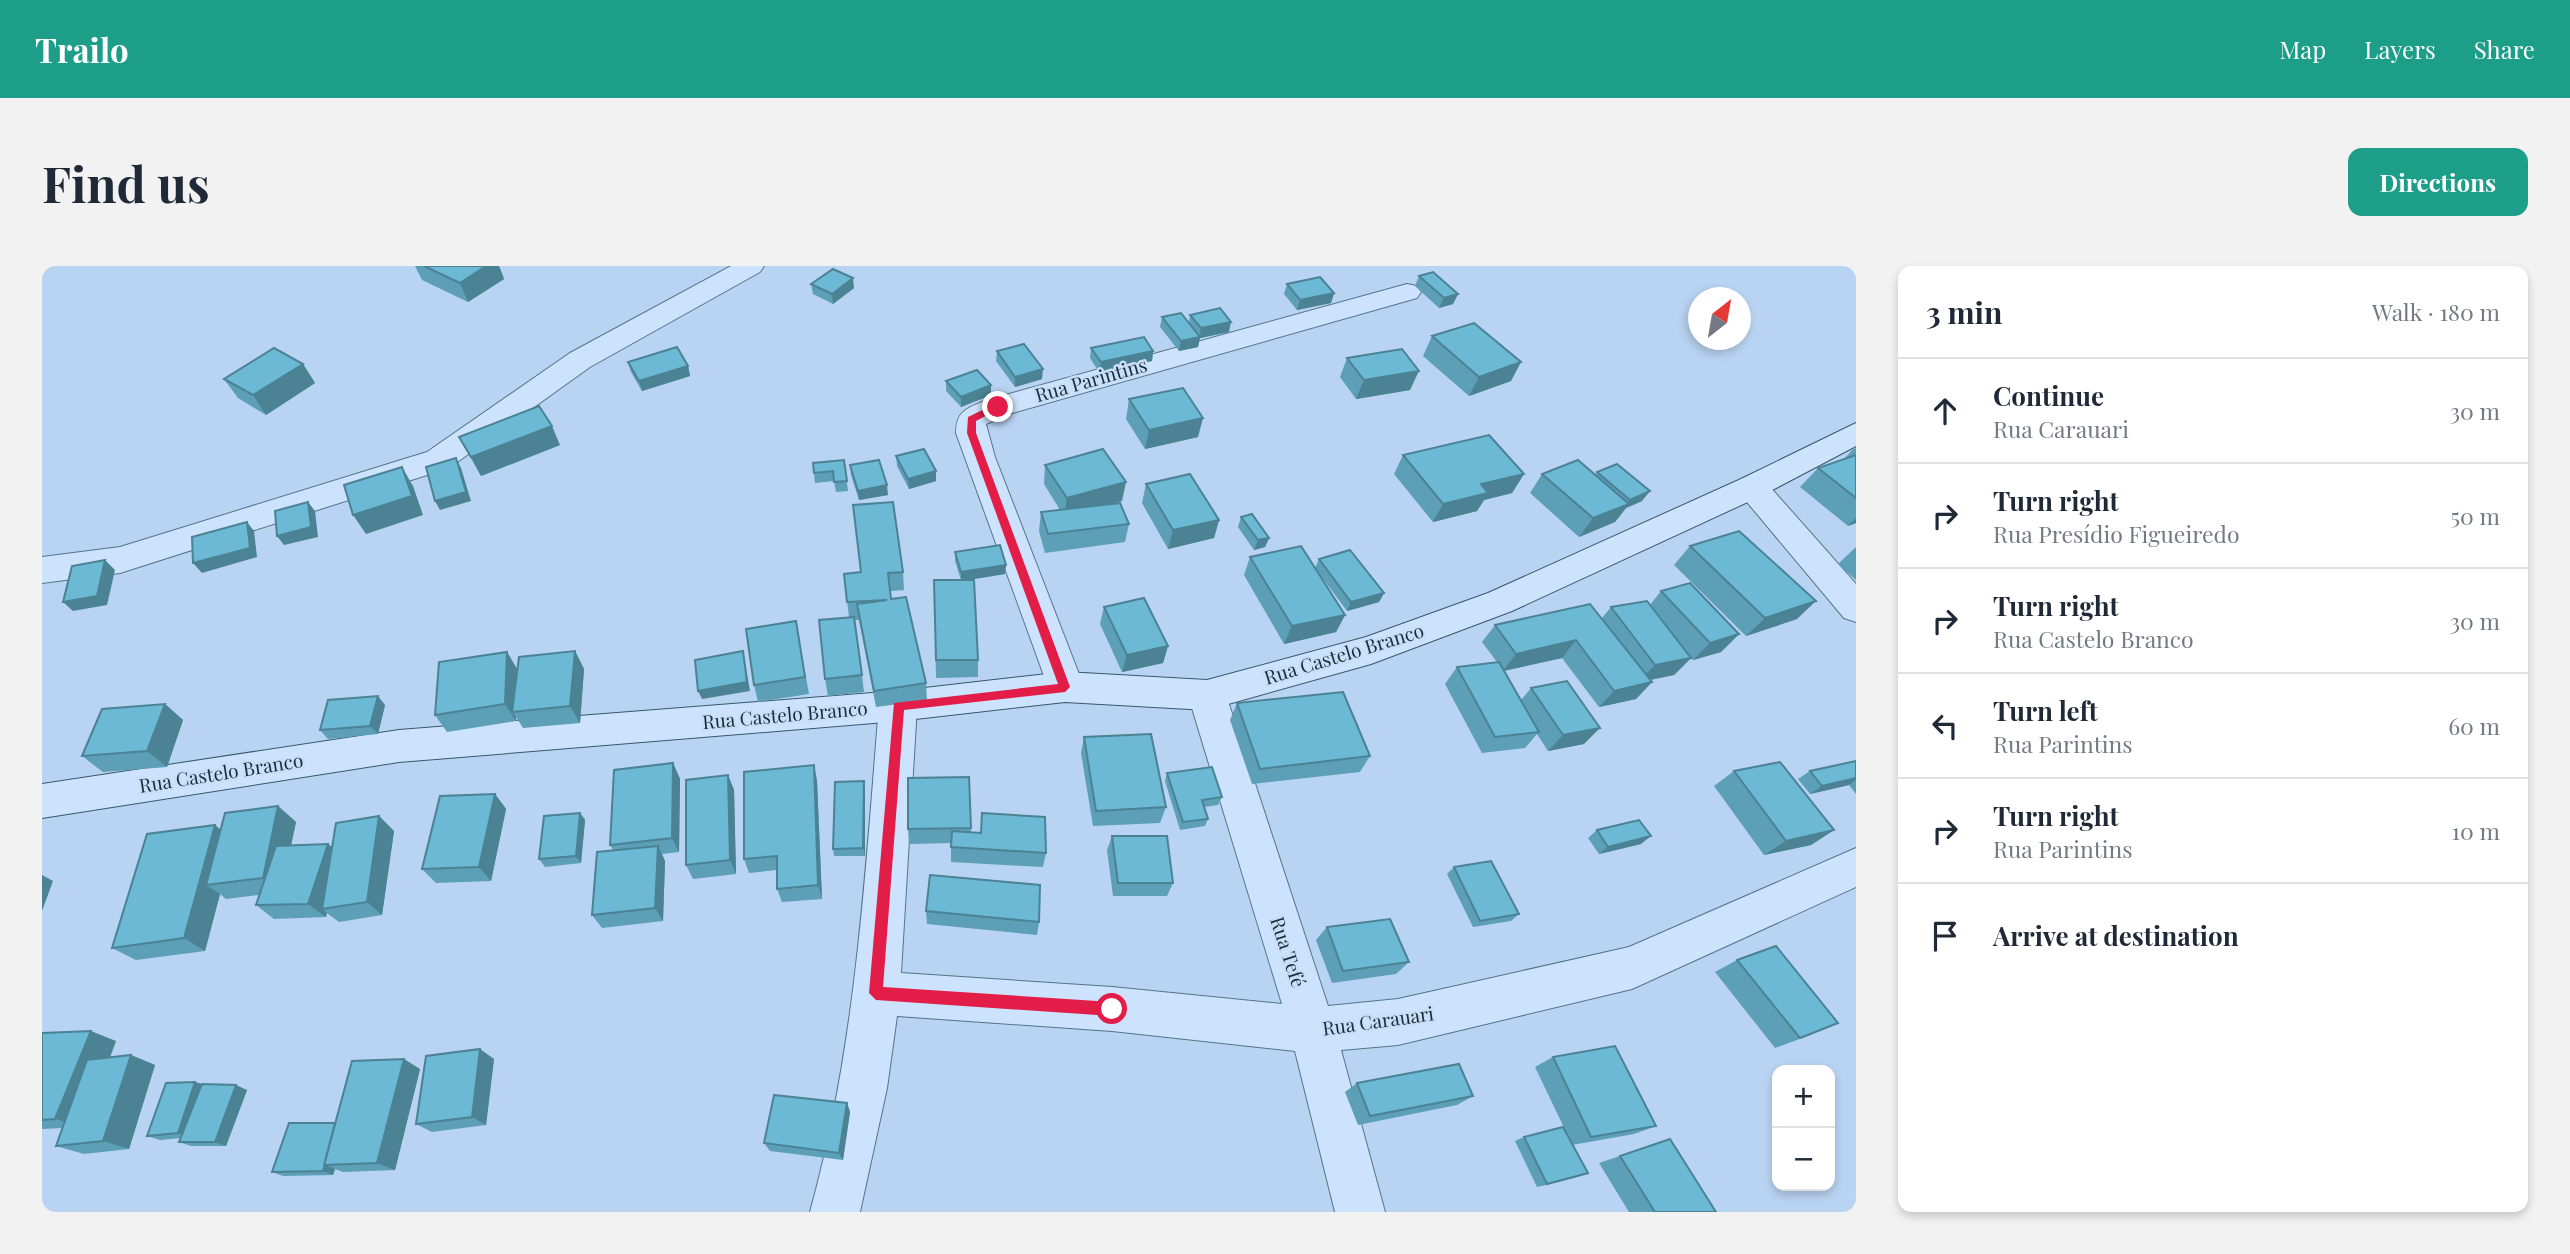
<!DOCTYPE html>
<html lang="en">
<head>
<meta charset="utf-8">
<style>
	body { margin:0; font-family:"Playfair Display",serif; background:#f2f2f3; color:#1f2937 }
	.controls { position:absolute; right:21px; bottom:21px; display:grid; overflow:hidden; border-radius:14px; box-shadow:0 4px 10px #0003 }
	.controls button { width:63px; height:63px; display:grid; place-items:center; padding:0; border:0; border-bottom:2px solid #e0e1e3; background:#fff; color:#1f2937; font:35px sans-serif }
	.compass { position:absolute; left:1646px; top:21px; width:63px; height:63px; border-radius:50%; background:#fff; box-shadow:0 4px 10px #0003; rotate:31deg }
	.stop { position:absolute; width:21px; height:21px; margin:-16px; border:5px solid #e11d48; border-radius:50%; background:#fff }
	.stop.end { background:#e11d48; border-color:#fff; box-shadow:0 2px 7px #0008 }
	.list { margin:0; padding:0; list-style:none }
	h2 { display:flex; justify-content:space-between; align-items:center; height:91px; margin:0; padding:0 28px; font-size:30px }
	h2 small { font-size:23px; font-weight:400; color:#747a83 }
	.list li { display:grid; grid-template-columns:46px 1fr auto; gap:21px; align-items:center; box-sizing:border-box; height:105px; padding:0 28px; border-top:2px solid #e0e1e3 }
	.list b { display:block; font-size:26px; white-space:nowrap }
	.list p { margin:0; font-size:23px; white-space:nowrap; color:#747a83 }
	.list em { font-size:23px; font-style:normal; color:#747a83 }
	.icon { flex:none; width:38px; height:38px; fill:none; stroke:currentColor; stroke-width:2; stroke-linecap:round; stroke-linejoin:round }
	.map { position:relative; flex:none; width:1814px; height:946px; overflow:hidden; border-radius:14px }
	header { display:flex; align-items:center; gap:42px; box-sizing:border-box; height:98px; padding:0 35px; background:#1d9e88; color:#fff }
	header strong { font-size:33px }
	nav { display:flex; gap:38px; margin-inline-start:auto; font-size:24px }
	.intro { display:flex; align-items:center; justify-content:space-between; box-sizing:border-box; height:168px; padding:0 42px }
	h1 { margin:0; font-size:49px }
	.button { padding:18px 32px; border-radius:14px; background:#1d9e88; color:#fff; font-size:24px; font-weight:700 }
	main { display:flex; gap:42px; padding:0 42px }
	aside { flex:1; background:#fff; border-radius:14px; box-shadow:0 4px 10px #0003 }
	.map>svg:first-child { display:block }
</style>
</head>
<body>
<header>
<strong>Trailo</strong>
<nav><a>Map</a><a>Layers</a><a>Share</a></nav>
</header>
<div class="intro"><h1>Find us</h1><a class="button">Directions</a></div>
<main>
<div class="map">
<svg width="1814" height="946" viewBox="0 0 1814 946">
	<rect width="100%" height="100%" fill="#b9d3f2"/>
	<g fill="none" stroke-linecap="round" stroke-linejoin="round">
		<defs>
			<g id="street">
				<path d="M689,0H722L718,6L548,101L407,202L78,307L0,317V291L78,281L385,186L528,87Z"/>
				<path d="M1365,18L1375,20L1379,26L1375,32L967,148L944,158L953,191L1042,421L1036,432L1023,436L1010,432L914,167C914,144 926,142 945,134Z"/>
				<path d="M1710,210L1721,213L1814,318V356L1802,352L1699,229L1694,221L1699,213Z"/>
				<path d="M1165,414L1178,418L1184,429L1286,740L1356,733L1587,681L1814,582V621L1590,723L1356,779L1299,784L1343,946H1293L1253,785L1070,765L855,750L845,822L818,946H768C814,780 823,611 837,440L843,429L856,425L869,429L875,440L859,707L1070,721L1240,738L1146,429L1152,418Z"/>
			</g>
			<path id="secondary" d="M1814,157V180L1721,229L1470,345L1329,398L1165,444L1023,436L856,455L357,496L0,552V518L357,464L856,425L1023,406L1165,414L1324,371L1446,327L1699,213Z"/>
		</defs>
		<use href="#street" stroke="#527589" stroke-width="2"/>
		<use href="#secondary" stroke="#36596b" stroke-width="2"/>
		<use href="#street" fill="#cde2fc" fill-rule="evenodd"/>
		<use href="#secondary" fill="#cde2fc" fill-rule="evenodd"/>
	</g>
	<g fill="#5c9fb6">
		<path d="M373,0H457L462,13L426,36L380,14Z"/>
		<path d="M1377,10L1416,28L1411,38L1397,42L1373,20Z"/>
		<path d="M769,18L812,22L791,38L771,28Z"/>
		<path d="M1245,18L1292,27L1289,37L1255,44L1242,28Z"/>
		<path d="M1148,49L1187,66L1158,72L1156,81L1137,85L1118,61L1120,51L1147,57Z"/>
		<path d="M1390,70L1469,115L1427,130L1381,90Z"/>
		<path d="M1049,82L1111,85L1110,95L1057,106L1048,92Z"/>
		<path d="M955,85L1000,113L973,121L954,95Z"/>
		<path d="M1305,92L1368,124L1314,133L1298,111Z"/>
		<path d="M586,96L646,100L648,110L600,125L589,106Z"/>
		<path d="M261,98L273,117L224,149L196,132L182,113Z"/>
		<path d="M904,115L949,129L919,141L904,125Z"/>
		<path d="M1087,133L1156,171L1103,183L1084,153Z"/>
		<path d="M417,171L518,179L439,210Z"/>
		<path d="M1814,182V257L1806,260L1758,221L1776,202L1802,193L1811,183Z"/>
		<path d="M1361,189L1482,208L1470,227L1442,234L1435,245L1391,256L1352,208Z"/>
		<path d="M854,190L894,215L867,223L855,200Z"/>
		<path d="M802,194L806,225L794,226L792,215L773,217L771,197Z"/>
		<path d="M808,199L846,229L817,234L809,209Z"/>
		<path d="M1003,199L1080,235L1072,237L1087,258L1083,276L1003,287L997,265L999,246L1018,244L1002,218Z"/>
		<path d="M1555,206L1600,235L1584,242L1573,256L1537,271L1488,227L1500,208L1553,209Z"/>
		<path d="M1104,218L1177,254L1172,272L1126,283L1100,237Z"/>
		<path d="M1199,251L1227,272L1223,281L1212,284L1196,261Z"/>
		<path d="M1648,280L1755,353L1704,370L1632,299Z"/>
		<path d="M1814,281V314L1796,298Z"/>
		<path d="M913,286L964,299L963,308L926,314L936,394V411L894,412L892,314H919L913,295Z"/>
		<path d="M1208,291L1273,302L1277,293L1342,327L1337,336L1305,345L1276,306L1303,349L1294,366L1242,378L1202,309Z"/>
		<path d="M861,306L862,324L848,325L849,333L884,417L885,434L834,441L817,354H813L822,426L786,430L783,413L807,351L802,308Z"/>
		<path d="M1619,325L1697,368L1679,386L1651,394L1649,392L1632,409L1609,414L1610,416L1594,433L1557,441L1520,392L1462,405L1479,434L1489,422L1542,478L1506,485L1495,468L1483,482L1440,487L1403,418L1415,401L1455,396L1440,376L1453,359L1560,352L1569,341L1608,339Z"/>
		<path d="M1062,341L1126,380L1121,397L1080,406L1058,358Z"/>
		<path d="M757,372L767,428L716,436L712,419Z"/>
		<path d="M533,385L542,403L538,457L481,462L474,451V455L405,466L393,449L465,386L475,403Z"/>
		<path d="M1195,437L1328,490L1318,506L1210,518L1188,454Z"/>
		<path d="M123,438L141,454L125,501L61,506L40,490Z"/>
		<path d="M343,439L336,468L286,473L278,464Z"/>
		<path d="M1042,471L1124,541L1118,557L1051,560L1039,487Z"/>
		<path d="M1814,495V528L1807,519L1768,528L1756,513L1768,505Z"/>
		<path d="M631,497L638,513L637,586L620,588L623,595L621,655L560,662L550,649L572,585L568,579Z"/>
		<path d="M772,499L775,515L780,633L740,636L735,623V604L707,607L702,593Z"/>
		<path d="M1692,505L1792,564L1769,579L1722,589L1672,520Z"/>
		<path d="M1125,507L1180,531L1176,539L1162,541L1166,553L1163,560L1138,564L1123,515Z"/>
		<path d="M686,509L692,524L694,608L651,613L644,599Z"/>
		<path d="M927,511L929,566L1004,587L1001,601L909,596V577L867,578L866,563Z"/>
		<path d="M822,515L823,523V590H792L791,583Z"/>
		<path d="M453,528L464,543L449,615L394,617L380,603Z"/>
		<path d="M236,540L254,556L249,579L286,578L290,581L337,550L352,565L340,649L297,656L285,647L284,651L232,653L214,639L217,629L184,633L178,628L163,685L94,694L70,682L178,564Z"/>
		<path d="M538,547L543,554L539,597L503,601L497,593Z"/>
		<path d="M1555,564L1599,578L1557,588L1546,572Z"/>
		<path d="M1070,570L1131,617L1125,630H1071L1065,584Z"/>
		<path d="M1412,601L1477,648L1469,655L1431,661L1405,608Z"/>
		<path d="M884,645L997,656L995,669L885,658Z"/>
		<path d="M1285,661L1367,696L1354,708L1290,717L1274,674Z"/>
		<path d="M1695,694L1771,768L1733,782L1673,706Z"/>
		<path d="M0,767L74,775L68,792L89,789L113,799L87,883L42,888L14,880L21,862L0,863Z"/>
		<path d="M1511,791L1614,860L1592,868L1530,879L1535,911L1495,921L1473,875L1482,871L1527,872L1493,801Z"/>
		<path d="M452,793L444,859L390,866L374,858Z"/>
		<path d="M378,803L353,904L301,906L293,903L291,909L241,910L230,906L293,857Z"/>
		<path d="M153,816L160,818L205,824L184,880H149L137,876L139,872L118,874L105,870Z"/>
		<path d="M1315,817L1431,830L1415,839L1316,859L1303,826Z"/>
		<path d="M805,837L808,846L801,894L728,885L722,877Z"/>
		<path d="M1628,873L1674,946H1587L1557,897Z"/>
	</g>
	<g fill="#4b8294">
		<path d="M444,0H457L462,13L426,36L418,17Z"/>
		<path d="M811,12L812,22L791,38L790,28Z"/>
		<path d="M1292,27L1289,37L1255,44L1258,34Z"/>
		<path d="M1416,28L1411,38L1397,42L1402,32Z"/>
		<path d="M1189,56L1187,66L1158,72L1156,81L1137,85L1139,75L1157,71L1159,62Z"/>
		<path d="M1111,85L1110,95L1057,106L1059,96Z"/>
		<path d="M1479,96L1469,115L1427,130L1437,111Z"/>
		<path d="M261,98L273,117L224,149L211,129Z"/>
		<path d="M646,100L648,110L600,125L597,115Z"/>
		<path d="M1001,103L1000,113L973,121V111Z"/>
		<path d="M1377,105L1368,124L1314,133L1322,114Z"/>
		<path d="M949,119V129L919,141V131Z"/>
		<path d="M1161,152L1156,171L1103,183L1107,164Z"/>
		<path d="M510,160L518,179L439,210L429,191Z"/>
		<path d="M414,192L419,202L429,235L398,244L393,235Z"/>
		<path d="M360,201L371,220L381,249L324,268L311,249Z"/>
		<path d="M894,205V215L867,223L866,213Z"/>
		<path d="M1482,208L1470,227L1442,234L1435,245L1391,256L1401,238L1439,218Z"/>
		<path d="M1084,216L1080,235L1022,251L1025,232Z"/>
		<path d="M845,219L846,229L817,234L816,225Z"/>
		<path d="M1608,225L1600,235L1584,242L1573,256L1537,271L1551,252L1584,239L1588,234Z"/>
		<path d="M266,236L273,245L276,271L242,279L235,270Z"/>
		<path d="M1814,252V257L1806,260Z"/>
		<path d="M1177,254L1172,272L1126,283L1131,264Z"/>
		<path d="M205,256L212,265L215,291L160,307L151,297Z"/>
		<path d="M1227,272L1223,281L1212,284L1216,274Z"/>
		<path d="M63,294L73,304L65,339L31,345L21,336Z"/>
		<path d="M964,299L963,308L919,315V306Z"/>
		<path d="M1342,327L1337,336L1305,345L1309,336Z"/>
		<path d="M1774,335L1755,353L1704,370L1723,352Z"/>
		<path d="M1303,349L1294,366L1242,378L1250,360Z"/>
		<path d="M1697,368L1679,386L1651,394L1668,377Z"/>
		<path d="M1534,374L1520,392L1461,405L1474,388Z"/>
		<path d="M1126,380L1121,397L1080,406L1085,389Z"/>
		<path d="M533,385L542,403L538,457L528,440Z"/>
		<path d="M701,385L708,425L660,433L656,425Z"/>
		<path d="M465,386L475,403L470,446L474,451V455L463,438Z"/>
		<path d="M1649,392L1632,409L1596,416L1613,399Z"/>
		<path d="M1610,416L1594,433L1557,441L1572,425Z"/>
		<path d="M336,430L343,439L336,468L328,460Z"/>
		<path d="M123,438L141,454L125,501L105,485Z"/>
		<path d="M1558,462L1542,478L1506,485L1521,469Z"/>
		<path d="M631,497L638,513L637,586L630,572Z"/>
		<path d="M772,499L775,515L780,633L776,619Z"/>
		<path d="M686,509L692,524L694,608L688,594Z"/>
		<path d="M1814,512V514L1807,519L1768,528L1780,520Z"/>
		<path d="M822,515L823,523V590L821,582Z"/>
		<path d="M453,528L464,543L449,615L437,601Z"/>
		<path d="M236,540L254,556L239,626L221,612Z"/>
		<path d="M538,547L543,554L539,597L534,590Z"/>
		<path d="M337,550L352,565L340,649L325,636Z"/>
		<path d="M173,559L192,574L164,619L178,628L163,685L142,672Z"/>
		<path d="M1792,564L1769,579L1722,589L1744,575Z"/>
		<path d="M1609,570L1599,578L1557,588L1566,581Z"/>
		<path d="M286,578L302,592L280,643L285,647L284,651L266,638Z"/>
		<path d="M616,580L623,595L621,655L613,642Z"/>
		<path d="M0,609L11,615L0,645Z"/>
		<path d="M49,765L74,775L40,861L13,853Z"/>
		<path d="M438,783L452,793L444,859L430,851Z"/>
		<path d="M89,789L113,799L87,883L61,875Z"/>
		<path d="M362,793L378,803L353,904L335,897Z"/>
		<path d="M153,816L165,820L149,871L136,867Z"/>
		<path d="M194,819L205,824L184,880L173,876Z"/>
		<path d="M805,837L808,846L801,894L797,887Z"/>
		<path d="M283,899L293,903L291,909L281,905Z"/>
		<path d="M1546,907L1535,911L1495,921L1505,918Z"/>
	</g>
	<g fill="#6bb9d4" stroke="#4b8294" stroke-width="2">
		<path d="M382,0H444L418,17Z"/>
		<path d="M791,3L811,12L790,28L769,18Z"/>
		<path d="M1391,6L1416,28L1402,32L1377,10Z"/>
		<path d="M1278,11L1292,27L1258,34L1245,18Z"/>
		<path d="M1178,42L1189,56L1159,62L1148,49Z"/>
		<path d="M1139,47L1158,71L1139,75L1120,51Z"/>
		<path d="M1432,57L1479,96L1437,111L1390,70Z"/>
		<path d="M1102,71L1111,85L1059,96L1049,82Z"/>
		<path d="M982,78L1001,103L973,111L955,85Z"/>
		<path d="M635,81L646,100L597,115L586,96Z"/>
		<path d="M232,82L261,98L211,129L182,113Z"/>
		<path d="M1360,83L1377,105L1322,114L1305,92Z"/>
		<path d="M935,104L949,119L919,131L904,115Z"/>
		<path d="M1141,122L1161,152L1107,164L1087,133Z"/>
		<path d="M497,140L510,160L429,191L417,171Z"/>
		<path d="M1447,169L1482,208L1439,218L1446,227L1401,238L1361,189Z"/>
		<path d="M882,183L894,205L866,213L854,190Z"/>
		<path d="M1061,183L1084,216L1025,232L1003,199Z"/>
		<path d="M1814,189V232L1776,202Z"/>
		<path d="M414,192L424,226L393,235L384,201Z"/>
		<path d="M802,194L805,215L792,216L791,205L772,207L771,197Z"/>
		<path d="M837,194L845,219L816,225L808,199Z"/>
		<path d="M1536,194L1587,238L1551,252L1500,208Z"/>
		<path d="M1575,198L1608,225L1588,234L1555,206Z"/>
		<path d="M360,201L370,230L311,249L302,219Z"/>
		<path d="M1148,208L1177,254L1131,264L1104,218Z"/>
		<path d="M266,236L269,261L235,270L233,245Z"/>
		<path d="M851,236L861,306L846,307L849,333L864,331L884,417L832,425L815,338L845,334L805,336L802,308L819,306L811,239Z"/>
		<path d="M1078,237L1087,258L1006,268L999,246Z"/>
		<path d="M1210,248L1227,272L1216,274L1199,251Z"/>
		<path d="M205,256L208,282L151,297L150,271Z"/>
		<path d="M1697,265L1774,335L1723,352L1648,280Z"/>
		<path d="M958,279L964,299L919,306L913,286Z"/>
		<path d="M1259,280L1303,349L1250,360L1208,291Z"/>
		<path d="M1308,284L1342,327L1309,336L1277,293Z"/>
		<path d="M63,294L55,330L21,336L30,300Z"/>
		<path d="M892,314H932L936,394H894Z"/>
		<path d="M1648,317L1697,368L1668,377L1619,325Z"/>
		<path d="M1102,332L1126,380L1085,389L1062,341Z"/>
		<path d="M1605,335L1649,392L1613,399L1569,341Z"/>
		<path d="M1548,338L1610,416L1572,425L1534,374L1474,388L1453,359Z"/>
		<path d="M812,351L820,409L783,413L777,354Z"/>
		<path d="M754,355L763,411L712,419L704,363Z"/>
		<path d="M533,385L528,440L470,446L477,391Z"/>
		<path d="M701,385L705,416L656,425L653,394Z"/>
		<path d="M465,386L463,438L393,449L397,396Z"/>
		<path d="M1457,396L1497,466L1453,471L1415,401Z"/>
		<path d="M1525,415L1558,462L1521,469L1489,422Z"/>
		<path d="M1301,426L1328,490L1218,503L1195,437Z"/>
		<path d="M336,430L328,460L278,464L286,434Z"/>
		<path d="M123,438L105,485L40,490L60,443Z"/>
		<path d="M1109,468L1124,541L1054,545L1042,471Z"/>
		<path d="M1814,495V512L1780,520L1768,505Z"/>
		<path d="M1738,496L1792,564L1744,575L1692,505Z"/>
		<path d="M631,497L630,572L568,579L572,504Z"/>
		<path d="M772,499L776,619L735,623V590L702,593V506Z"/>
		<path d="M1170,501L1180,531L1160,534L1166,553L1141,556L1125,507Z"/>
		<path d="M686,509L688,594L644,599V514Z"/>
		<path d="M927,511L929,562L866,563V512Z"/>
		<path d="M822,515L821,582L791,583L793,516Z"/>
		<path d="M453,528L437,601L380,603L398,530Z"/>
		<path d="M236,540L221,612L164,619L183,547Z"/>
		<path d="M538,547L534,590L497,593L502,550Z"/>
		<path d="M940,547L1003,551L1004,587L909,581L910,565L939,567Z"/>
		<path d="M337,550L325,636L280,643L294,557Z"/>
		<path d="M1597,554L1609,570L1566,581L1555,564Z"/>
		<path d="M173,559L142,672L70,682L105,568Z"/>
		<path d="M1070,570H1125L1131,617H1076Z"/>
		<path d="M286,578L266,638L214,639L234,580Z"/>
		<path d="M616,580L613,642L550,649L555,586Z"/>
		<path d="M1449,595L1477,648L1438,655L1412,601Z"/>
		<path d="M888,609L998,619L997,656L884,645Z"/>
		<path d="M1348,653L1367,696L1301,705L1285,661Z"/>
		<path d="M1734,680L1796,757L1758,772L1695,694Z"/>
		<path d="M49,765L13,853L0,854V767Z"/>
		<path d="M1573,780L1614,860L1549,871L1511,791Z"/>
		<path d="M438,783L430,851L374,858L384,790Z"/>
		<path d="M89,789L61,875L14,880L45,794Z"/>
		<path d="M362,793L335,897L282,899L310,795Z"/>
		<path d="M1417,798L1431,830L1328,850L1315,817Z"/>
		<path d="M153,816L136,867L105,870L124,817Z"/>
		<path d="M160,818L194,819L173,876H137Z"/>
		<path d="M732,829L805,837L797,887L722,877Z"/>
		<path d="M247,857H293L282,899H283L281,905L230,906Z"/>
		<path d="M1521,861L1546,907L1505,918L1482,871Z"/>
		<path d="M1628,873L1674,946H1613L1578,890Z"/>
	</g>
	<path fill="#e11d48" d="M953,138L960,141L934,155V167L1028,421L1023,426L862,444L841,721L1070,736L1077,743L1070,750L834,734L827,727L852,437L1016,418L925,167L926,151Z"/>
	<g text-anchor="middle" stroke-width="5" stroke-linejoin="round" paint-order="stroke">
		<g font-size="19" fill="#192d37" stroke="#c9dff9">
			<text transform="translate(1049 114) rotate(-16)" y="7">Rua Parintins</text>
			<text transform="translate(1302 388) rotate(-17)" y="7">Rua Castelo Branco</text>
			<text transform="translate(743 449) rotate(-5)" y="7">Rua Castelo Branco</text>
			<text transform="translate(179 507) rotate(-9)" y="7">Rua Castelo Branco</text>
			<text transform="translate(1246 686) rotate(72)" y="7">Rua Tefé</text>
			<text transform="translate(1336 755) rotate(-8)" y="7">Rua Carauari</text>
		</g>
	</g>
</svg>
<div class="controls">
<button>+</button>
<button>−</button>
</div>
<svg class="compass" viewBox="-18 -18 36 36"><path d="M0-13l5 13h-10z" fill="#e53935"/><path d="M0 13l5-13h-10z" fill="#747a83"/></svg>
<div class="stop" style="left:1070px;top:743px"></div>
<div class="stop end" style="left:956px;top:141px"></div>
</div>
<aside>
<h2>3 min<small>Walk · 180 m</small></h2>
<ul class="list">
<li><svg class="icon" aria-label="ahead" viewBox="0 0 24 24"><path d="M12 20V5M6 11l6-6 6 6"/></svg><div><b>Continue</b><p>Rua Carauari</p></div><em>30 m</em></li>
<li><svg class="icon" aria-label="right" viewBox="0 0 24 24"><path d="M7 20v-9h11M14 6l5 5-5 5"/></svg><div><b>Turn right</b><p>Rua Presídio Figueiredo</p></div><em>50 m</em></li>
<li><svg class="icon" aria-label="right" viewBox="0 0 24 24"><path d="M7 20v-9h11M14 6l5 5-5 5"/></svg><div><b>Turn right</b><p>Rua Castelo Branco</p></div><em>30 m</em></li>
<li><svg class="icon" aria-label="left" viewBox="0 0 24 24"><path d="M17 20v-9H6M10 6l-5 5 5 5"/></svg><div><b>Turn left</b><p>Rua Parintins</p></div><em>60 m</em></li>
<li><svg class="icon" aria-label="right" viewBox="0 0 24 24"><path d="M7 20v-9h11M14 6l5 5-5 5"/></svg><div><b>Turn right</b><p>Rua Parintins</p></div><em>10 m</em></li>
<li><svg class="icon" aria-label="arrive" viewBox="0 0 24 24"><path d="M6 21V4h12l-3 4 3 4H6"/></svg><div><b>Arrive at destination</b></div></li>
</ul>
</aside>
</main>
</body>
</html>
